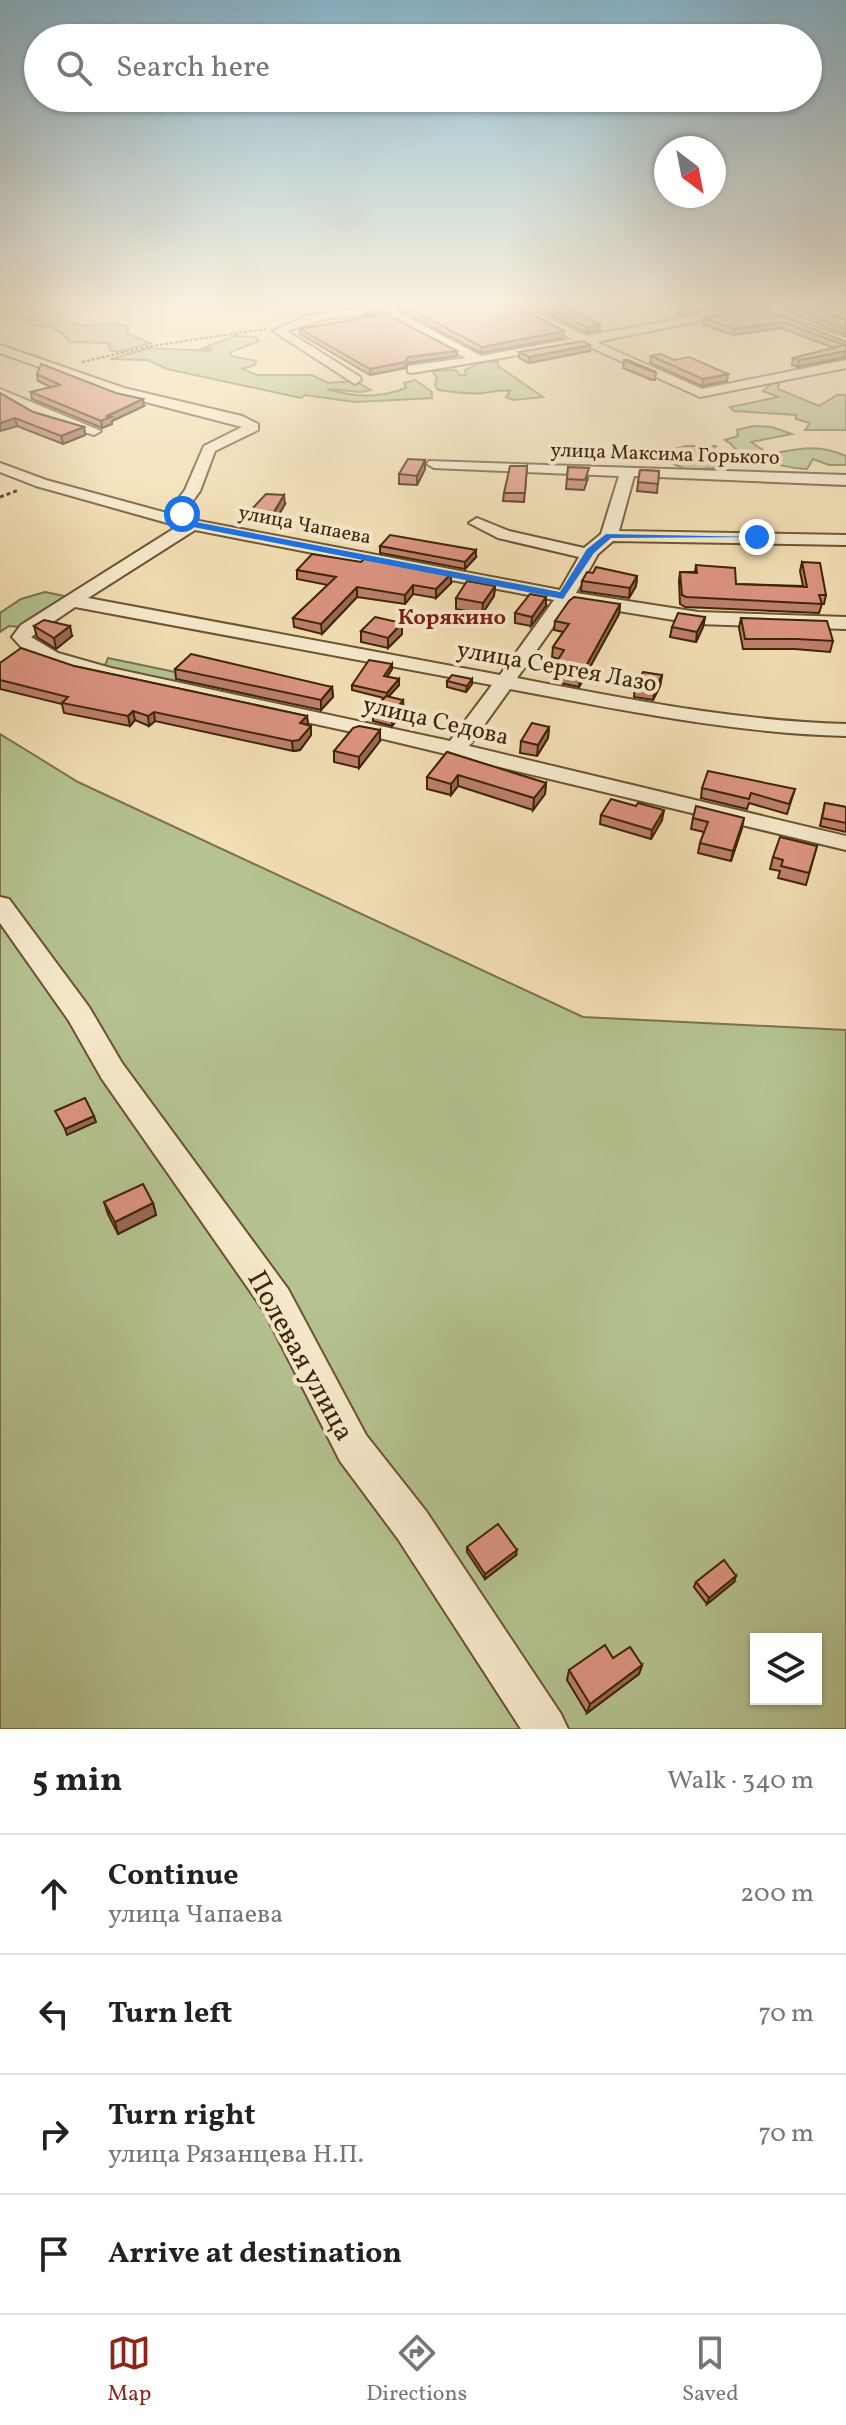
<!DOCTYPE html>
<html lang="en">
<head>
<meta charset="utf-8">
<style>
	body { margin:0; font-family:Vollkorn,serif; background:#f2f2f2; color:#222 }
	.controls { position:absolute; right:24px; bottom:24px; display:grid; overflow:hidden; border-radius:0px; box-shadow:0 2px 6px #0004 }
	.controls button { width:72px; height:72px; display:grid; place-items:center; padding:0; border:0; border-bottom:2px solid #e0e0e0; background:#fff; color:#222; font:40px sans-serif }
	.compass { position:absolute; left:654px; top:136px; width:72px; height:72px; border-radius:50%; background:#fff; box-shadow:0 2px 6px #0004; rotate:148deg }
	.stop { position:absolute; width:24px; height:24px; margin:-18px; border:6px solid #1a73e8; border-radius:50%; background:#fff }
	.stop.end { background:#1a73e8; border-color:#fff; box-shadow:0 2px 8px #0008 }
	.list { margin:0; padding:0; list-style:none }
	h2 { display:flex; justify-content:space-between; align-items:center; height:104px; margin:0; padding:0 32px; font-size:34px }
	h2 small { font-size:26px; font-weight:400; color:#767676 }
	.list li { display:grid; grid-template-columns:52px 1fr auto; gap:24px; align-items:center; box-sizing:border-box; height:120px; padding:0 32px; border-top:2px solid #e0e0e0 }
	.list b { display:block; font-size:30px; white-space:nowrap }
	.list p { margin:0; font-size:26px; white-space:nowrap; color:#767676 }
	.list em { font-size:26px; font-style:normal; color:#767676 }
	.icon { flex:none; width:44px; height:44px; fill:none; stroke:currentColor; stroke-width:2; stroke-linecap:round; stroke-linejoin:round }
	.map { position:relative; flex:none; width:846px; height:1729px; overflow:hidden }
	.search { position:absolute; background:#fff; box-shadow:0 2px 6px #0004; left:24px; right:24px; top:24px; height:88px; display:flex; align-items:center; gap:20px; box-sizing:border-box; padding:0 28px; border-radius:44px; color:#767676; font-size:30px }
	.sheet { height:584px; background:#fff }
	nav { display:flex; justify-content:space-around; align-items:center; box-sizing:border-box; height:112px; border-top:2px solid #e0e0e0; background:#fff; font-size:22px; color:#767676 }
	nav a { display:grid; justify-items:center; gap:4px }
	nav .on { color:#8f2418 }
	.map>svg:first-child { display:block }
</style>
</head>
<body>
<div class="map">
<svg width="846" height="1729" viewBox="0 0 846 1729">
	<rect width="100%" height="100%" fill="#f3dfb4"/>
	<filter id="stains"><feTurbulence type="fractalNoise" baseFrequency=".0025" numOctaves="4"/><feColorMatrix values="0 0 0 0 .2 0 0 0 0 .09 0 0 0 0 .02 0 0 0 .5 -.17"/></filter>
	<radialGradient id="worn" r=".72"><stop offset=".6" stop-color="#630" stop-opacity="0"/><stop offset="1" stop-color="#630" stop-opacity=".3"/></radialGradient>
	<g fill="#b5c391" stroke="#7a744a" stroke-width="2" fill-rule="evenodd">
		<path d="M62,309L67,312L59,319C87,333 111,318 128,327V334L151,343L118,352L110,350L108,343L70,342C60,329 50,325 33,326L31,320L0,319V311L36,317L49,310Z"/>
		<path d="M234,336L255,337L259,341L230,352L231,356L256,361L255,365L242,369L258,375H312L328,383L355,381L371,390L361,392L327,389C352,397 380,398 406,388L404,383L415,380L432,392V398L355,402L305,395L301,398L167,369L148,360L110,359L150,348L210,351L212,349H201Z"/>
		<path d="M498,361V366L543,397L513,400L506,397L510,391C500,389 494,392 484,393C470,395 452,392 438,390L435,385L437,378L432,371L456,370L459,375H466L465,370L480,363Z"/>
		<path d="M772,383H779L778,389L819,406L837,395H846V430H805L810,423L796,419V415L734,411L730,407L778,397L763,391Z"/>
		<path d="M753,426L772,427L792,434L751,442L769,454C798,449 817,443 846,456V465H829L813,459L807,469C796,469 744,459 738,452C734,448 733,444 725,440L738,436L737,430Z"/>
		<path d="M686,446H716L714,450L707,451L716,468L687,470L653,455Z"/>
		<path d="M45,592L69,597L21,627L9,626L0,632V613L21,599Z"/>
		<path d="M108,658L180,673L192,679L193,686L119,674L105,665Z"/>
		<path d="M0,734L78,782L583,1017L846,1030V1729H0ZM756,1639H816V1699H756Z"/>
	</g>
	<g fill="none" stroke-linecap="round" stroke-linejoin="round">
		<defs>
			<g id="street">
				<path d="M388,304H424L393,310L481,356L572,339L507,304H521L586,336L759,304H784L596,342L702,389L846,360V368L700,397L583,344L412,373L408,372V366L466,358L380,312L325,319L287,331L360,377L361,380L355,384L273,331L306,316Z"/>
				<path d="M773,313L846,338V346L773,317Z"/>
				<path d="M0,345L124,388L242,416L258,424V430L215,451L200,491L187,509L199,521L560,590L579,557L498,538L469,523L477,518L509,531L584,548L601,534L619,476L434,468L427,464L429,461L846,475V485L634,476L619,531L846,535V545L613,541L598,554L576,593L698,612L846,617V629L698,624L570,603L517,678C627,699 734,721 846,724V736C732,733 622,710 510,689L469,746L846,836V850L375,737L103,678L45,661L25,651L12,637L21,625L178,526L36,486L0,472V463L46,480L174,515L170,510L185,490L204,446L242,427L115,394L0,353ZM195,530L554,600L500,675L88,598ZM75,607L492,685L450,741L111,668L58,653L31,637Z"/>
				<path d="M0,389L101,431L94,435L36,417L0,398Z"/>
				<path d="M0,897L9,899L89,1007L122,1063L288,1289L366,1435L426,1511L561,1714L568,1729H521L398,1539L340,1461L264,1311L102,1079L69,1021L0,923Z"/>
			</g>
		</defs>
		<use href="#street" stroke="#6c5430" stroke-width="4"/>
		<g stroke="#3f2504" stroke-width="2" stroke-dasharray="3 2" stroke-linecap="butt">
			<path d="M0,310L46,304"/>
			<path d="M82,362L151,346L266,329"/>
		</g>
		<path stroke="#3f2504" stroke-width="3" stroke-dasharray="4 3" stroke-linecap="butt" d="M0,497L19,490"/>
		<use href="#street" fill="#f7eace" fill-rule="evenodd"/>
	</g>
	<g fill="#bd7f6f" stroke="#3f2504" stroke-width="2">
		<path d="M528,304H556L600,330L586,333Z"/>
		<path d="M692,304L680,315L676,314L677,308Z"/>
		<path d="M781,304H846V306L823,312L846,320V335L781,309Z"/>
		<path d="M402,305L563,338L481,353L402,311Z"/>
		<path d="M760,308L846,342V358L797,367L792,365L793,358L834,348L781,328L733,335L704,325V318Z"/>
		<path d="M367,311L457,351L456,356L408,363L405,368L370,375L300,334V329L367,317Z"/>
		<path d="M590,351L529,363L519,358V352Z"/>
		<path d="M651,356L728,374L727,381L702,386L650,363Z"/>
		<path d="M624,360L656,372L655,380H652L623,368Z"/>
		<path d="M37,374L144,406L112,421V424L102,428L32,399L31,392L51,387L38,381Z"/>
		<path d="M0,393L33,412L84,427L85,435L63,444L17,426L0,431Z"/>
		<path d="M425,460V469L417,485L399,484V474Z"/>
		<path d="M527,466L524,502L503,501L504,493Z"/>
		<path d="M568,467L588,478L584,490L566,489Z"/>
		<path d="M640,470L659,471L657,493L637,491Z"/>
		<path d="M285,504L275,521L252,518L251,510Z"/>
		<path d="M380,546L476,557L465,569L380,553Z"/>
		<path d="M802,562L826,595L824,604H822L819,613L685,607L680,604L679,581L680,572H695L696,565L736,584L803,586L800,571Z"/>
		<path d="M297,570L451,583L436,598L413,594L405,604L357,597L322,634L294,627L293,618L328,585L297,579Z"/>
		<path d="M637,576L636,586L629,598L581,591L582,581Z"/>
		<path d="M495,586L494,596L482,614L456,609V598Z"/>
		<path d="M620,604L619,614L579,687L550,681L551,671L559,659L552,657L553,647L563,632L554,630L555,621Z"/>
		<path d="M546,606L531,626L515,623V613Z"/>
		<path d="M705,617L703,627L696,642L670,637L672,627Z"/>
		<path d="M741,618L833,641L830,652L795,649H743L739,628Z"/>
		<path d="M402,623V634L388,648L361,642V631Z"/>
		<path d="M34,626L72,636L56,649L37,637Z"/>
		<path d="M0,663L74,666L307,716L308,725L311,735L300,750L293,751L155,721L149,726L135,720L130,726L64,713L62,704L0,689Z"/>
		<path d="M392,664V669L387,677L399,679V685L389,696L404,711L392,726L373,721V710L384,698L352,690V685Z"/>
		<path d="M175,669L332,687L333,697L321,710L176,679Z"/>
		<path d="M662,675L660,686L653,700L634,697L635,686Z"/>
		<path d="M472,679V684L466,692L447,687V681Z"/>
		<path d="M549,727L548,738L537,756L520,753L521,741Z"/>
		<path d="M380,730V741L359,768L334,762V751Z"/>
		<path d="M447,752L546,783L545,794L533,810L458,786L451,795L427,789V777Z"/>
		<path d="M702,788L795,789L787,814L749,803L747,809L701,798Z"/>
		<path d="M825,803L846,807V832L820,826Z"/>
		<path d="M601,815L662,820L651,839L600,824Z"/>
		<path d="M693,818L742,828L731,861L698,853L700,843L704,832L691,829Z"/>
		<path d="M817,846L806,885L778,878L780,871L770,869L773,857Z"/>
		<path d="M104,1202L153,1203L156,1215L118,1234L108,1214Z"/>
		<path d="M467,1547L516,1555L485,1579L467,1552Z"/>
		<path d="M696,1582H734L707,1604L694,1587Z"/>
		<path d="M613,1658L642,1665L639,1674L587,1713L567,1680L569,1670Z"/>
	</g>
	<g fill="#9a685a" stroke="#3f2504" stroke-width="2">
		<path d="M348,304H365L349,307Z"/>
		<path d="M707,304H738L680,315L681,309Z"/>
		<path d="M831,304H846V306L812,315L814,309Z"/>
		<path d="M782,322L781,328L733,335L734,329Z"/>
		<path d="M600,324V330L586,333L587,327Z"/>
		<path d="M564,331L563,338L481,353L482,347Z"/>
		<path d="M590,345V351L529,363V357Z"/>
		<path d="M457,351L456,356L408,363L405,368L370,375V369L408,357Z"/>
		<path d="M846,351L845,357L797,367L799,360Z"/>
		<path d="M728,374L727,381L702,386L703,379Z"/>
		<path d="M143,399L144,406L112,421V424L102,428L101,421L107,416Z"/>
		<path d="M15,418L17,426L0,431V423Z"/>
		<path d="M84,427L85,435L63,444L61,436Z"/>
		<path d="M425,460V469L417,485V476Z"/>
		<path d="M284,495L285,504L275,521L274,512Z"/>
		<path d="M476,550V557L465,569V562Z"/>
		<path d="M451,574V583L436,598V589Z"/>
		<path d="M637,576L636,586L629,598L630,588Z"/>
		<path d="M413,585V594L405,604V595Z"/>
		<path d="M495,586L494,596L482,614L483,603Z"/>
		<path d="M357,587V597L322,634L321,624Z"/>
		<path d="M546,597V606L531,626L532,617Z"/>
		<path d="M620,604L619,614L579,687L580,677Z"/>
		<path d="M705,617L703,627L696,642L697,632Z"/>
		<path d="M402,623V634L388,648V638Z"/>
		<path d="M70,626L72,636L56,649L54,638Z"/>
		<path d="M392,664V669L384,681V676Z"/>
		<path d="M662,675L660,686L653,700L655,689Z"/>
		<path d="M399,679V685L387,698V693Z"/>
		<path d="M472,679V684L466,692L467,686Z"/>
		<path d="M332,687L333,697L321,710V700Z"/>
		<path d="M403,700L404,711L392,726V714Z"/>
		<path d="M133,711L135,720L130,726L128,716Z"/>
		<path d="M154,712L155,721L149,726L148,716Z"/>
		<path d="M307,716L308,725L300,723Z"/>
		<path d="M311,726V735L300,750L293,751L292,741Z"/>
		<path d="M549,727L548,738L537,756L538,745Z"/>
		<path d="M380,730V741L359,768V757Z"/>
		<path d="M458,775V786L451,795V784Z"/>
		<path d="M546,783L545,794L533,810L534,798Z"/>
		<path d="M664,810L662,820L651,839L652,830Z"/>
		<path d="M744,818L742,828L731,861L733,851Z"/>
		<path d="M94,1116L96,1122L67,1135L65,1129Z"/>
		<path d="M153,1203L156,1215L118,1234L115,1222Z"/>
		<path d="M517,1550L516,1555L485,1579V1574Z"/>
		<path d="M736,1576L734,1582L707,1604L709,1598Z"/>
		<path d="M642,1665L639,1674L587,1713L590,1704Z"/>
	</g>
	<g fill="#dc9481" stroke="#3f2504" stroke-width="2">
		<path d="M407,304H513L564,331L482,347L402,305Z"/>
		<path d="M541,304H556L600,324L587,327Z"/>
		<path d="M692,304H707L681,309L677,308Z"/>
		<path d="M785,304H831L814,309L846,320V329Z"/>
		<path d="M760,308L846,342V351L799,360L793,358L845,345L782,322L734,329L704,318Z"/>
		<path d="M379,310L457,351L408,357L405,362L370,369L300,329L375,316L367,311Z"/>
		<path d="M583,341L590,345L529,357L519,352Z"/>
		<path d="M660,354L674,360L689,357L728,374L703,379L651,356Z"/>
		<path d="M624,360H628L656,372H653Z"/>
		<path d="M41,364L116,393L143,399L107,416L111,417L101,421L31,392L60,385L37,374Z"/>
		<path d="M0,393L33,412L84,427L61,436L15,418L0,423Z"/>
		<path d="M408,459L425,460L417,476L399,474Z"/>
		<path d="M510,466H527L525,493H504Z"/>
		<path d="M568,467L589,468L585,480L567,479Z"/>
		<path d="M640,470L659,471L658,484L638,482Z"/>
		<path d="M266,494L284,495L274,512L251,510Z"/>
		<path d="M390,535L476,550L465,562L380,546Z"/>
		<path d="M312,554L361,562L366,557L451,574L436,589L413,585L405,595L357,587L321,624L293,618L336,577L297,570Z"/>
		<path d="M802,562L820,563L826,595H819L822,604L686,597L682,595L680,572L697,573L696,565L735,568L736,584L807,587Z"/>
		<path d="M596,567L637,576L630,588L582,581L587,572L593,573Z"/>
		<path d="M467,581L495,586L483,603L456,598Z"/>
		<path d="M530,594L546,597L532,617L515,613Z"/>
		<path d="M574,597L620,604L580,677L551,671L564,650L553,647L569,624L555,621L569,601Z"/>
		<path d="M678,613L705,617L697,632L672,627Z"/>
		<path d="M375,617L402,623L388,638L361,631Z"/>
		<path d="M741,618L827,621L833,641L797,639H745Z"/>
		<path d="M44,620L70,626L54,638L34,626Z"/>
		<path d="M21,648L74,666L307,716L300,723L311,726L299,740L292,741L154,712L148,716L133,711L128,716L62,703L68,697L0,680V663Z"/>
		<path d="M191,654L332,687L321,700L175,669Z"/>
		<path d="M369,660L392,664L384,676L399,679L387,693L352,685Z"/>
		<path d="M643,672L662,675L655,689L635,686Z"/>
		<path d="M452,675L472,679L467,686L447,681Z"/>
		<path d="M386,696L403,700L392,714L373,710Z"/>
		<path d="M532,723L549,727L538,745L521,741Z"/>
		<path d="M359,726L380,730L359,757L334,751L353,728Z"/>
		<path d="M447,752L546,783L534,798L458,775L451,784L427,777Z"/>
		<path d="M708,771L795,789L789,804L751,793L749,799L702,788Z"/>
		<path d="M611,799L636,806L638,803L664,810L652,830L601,815Z"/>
		<path d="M825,803L846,807V823L822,818Z"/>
		<path d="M696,806L744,818L733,851L700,843L708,822L693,818Z"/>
		<path d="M780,837L817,846L809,873L781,866L783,860L773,857Z"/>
		<path d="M85,1098L94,1116L65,1129L55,1111Z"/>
		<path d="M143,1184L153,1203L115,1222L104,1202Z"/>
		<path d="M498,1524L517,1550L485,1574L467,1547Z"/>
		<path d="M724,1560L736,1576L709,1598L696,1582Z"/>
		<path d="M605,1645L613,1658L630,1647L642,1665L590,1704L569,1670Z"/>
	</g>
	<linearGradient id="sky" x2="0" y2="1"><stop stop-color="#89b8d0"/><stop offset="0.56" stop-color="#faf1dd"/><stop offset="1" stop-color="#faf1dd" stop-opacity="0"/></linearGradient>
	<rect width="846" height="546" fill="url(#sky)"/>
	<path fill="#1a73e8" d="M179,513H185L196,522L560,592L587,549L606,534L761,537L611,538L594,553L563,599L193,527Z"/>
	<g text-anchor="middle" stroke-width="8" stroke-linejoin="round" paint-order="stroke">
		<g font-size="20" fill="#3f2504" stroke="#f7eace">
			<text transform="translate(665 453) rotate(2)" y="7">улица Максима Горького</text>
			<text transform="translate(305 524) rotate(11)" y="7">улица Чапаева</text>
		</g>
		<g font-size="22" font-weight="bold" fill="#7a1f14" stroke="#f7eace">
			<text x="452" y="624">Корякино</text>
		</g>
		<g font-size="24" fill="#3f2504" stroke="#f7eace">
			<text transform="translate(557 666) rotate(10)" y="8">улица Сергея Лазо</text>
			<text transform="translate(436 720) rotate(13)" y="8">улица Седова</text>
		</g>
		<g font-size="28" fill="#3f2504" stroke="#f7eace">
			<text transform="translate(302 1355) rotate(61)" y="10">Полевая улица</text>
		</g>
	</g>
	<rect width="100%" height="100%" filter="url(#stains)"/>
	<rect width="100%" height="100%" fill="url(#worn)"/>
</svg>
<div class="controls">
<button><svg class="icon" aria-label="layers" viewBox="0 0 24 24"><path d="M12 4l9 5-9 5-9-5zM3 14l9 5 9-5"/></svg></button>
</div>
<svg class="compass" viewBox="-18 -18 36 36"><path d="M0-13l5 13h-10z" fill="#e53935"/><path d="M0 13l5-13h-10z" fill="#767676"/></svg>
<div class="stop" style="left:182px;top:514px"></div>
<div class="stop end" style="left:757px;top:537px"></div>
<div class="search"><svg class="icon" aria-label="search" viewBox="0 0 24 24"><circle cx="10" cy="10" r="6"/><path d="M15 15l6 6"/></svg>Search here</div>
</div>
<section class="sheet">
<h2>5 min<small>Walk · 340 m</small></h2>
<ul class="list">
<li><svg class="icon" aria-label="ahead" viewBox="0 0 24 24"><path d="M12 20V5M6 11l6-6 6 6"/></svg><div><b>Continue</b><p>улица Чапаева</p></div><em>200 m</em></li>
<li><svg class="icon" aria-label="left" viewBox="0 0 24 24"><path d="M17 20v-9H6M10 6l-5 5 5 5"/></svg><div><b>Turn left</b></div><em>70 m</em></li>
<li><svg class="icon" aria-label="right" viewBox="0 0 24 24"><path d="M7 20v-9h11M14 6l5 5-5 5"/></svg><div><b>Turn right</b><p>улица Рязанцева Н.П.</p></div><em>70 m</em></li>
<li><svg class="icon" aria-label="arrive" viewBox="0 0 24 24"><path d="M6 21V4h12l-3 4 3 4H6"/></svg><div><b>Arrive at destination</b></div></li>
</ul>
</section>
<nav>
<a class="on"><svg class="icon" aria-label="map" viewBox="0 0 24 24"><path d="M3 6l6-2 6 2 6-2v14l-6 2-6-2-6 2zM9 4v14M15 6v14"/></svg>Map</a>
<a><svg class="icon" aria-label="directions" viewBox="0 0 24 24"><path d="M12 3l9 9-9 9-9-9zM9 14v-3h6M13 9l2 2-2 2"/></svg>Directions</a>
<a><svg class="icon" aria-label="saved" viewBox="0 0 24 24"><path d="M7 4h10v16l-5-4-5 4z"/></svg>Saved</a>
</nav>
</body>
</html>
